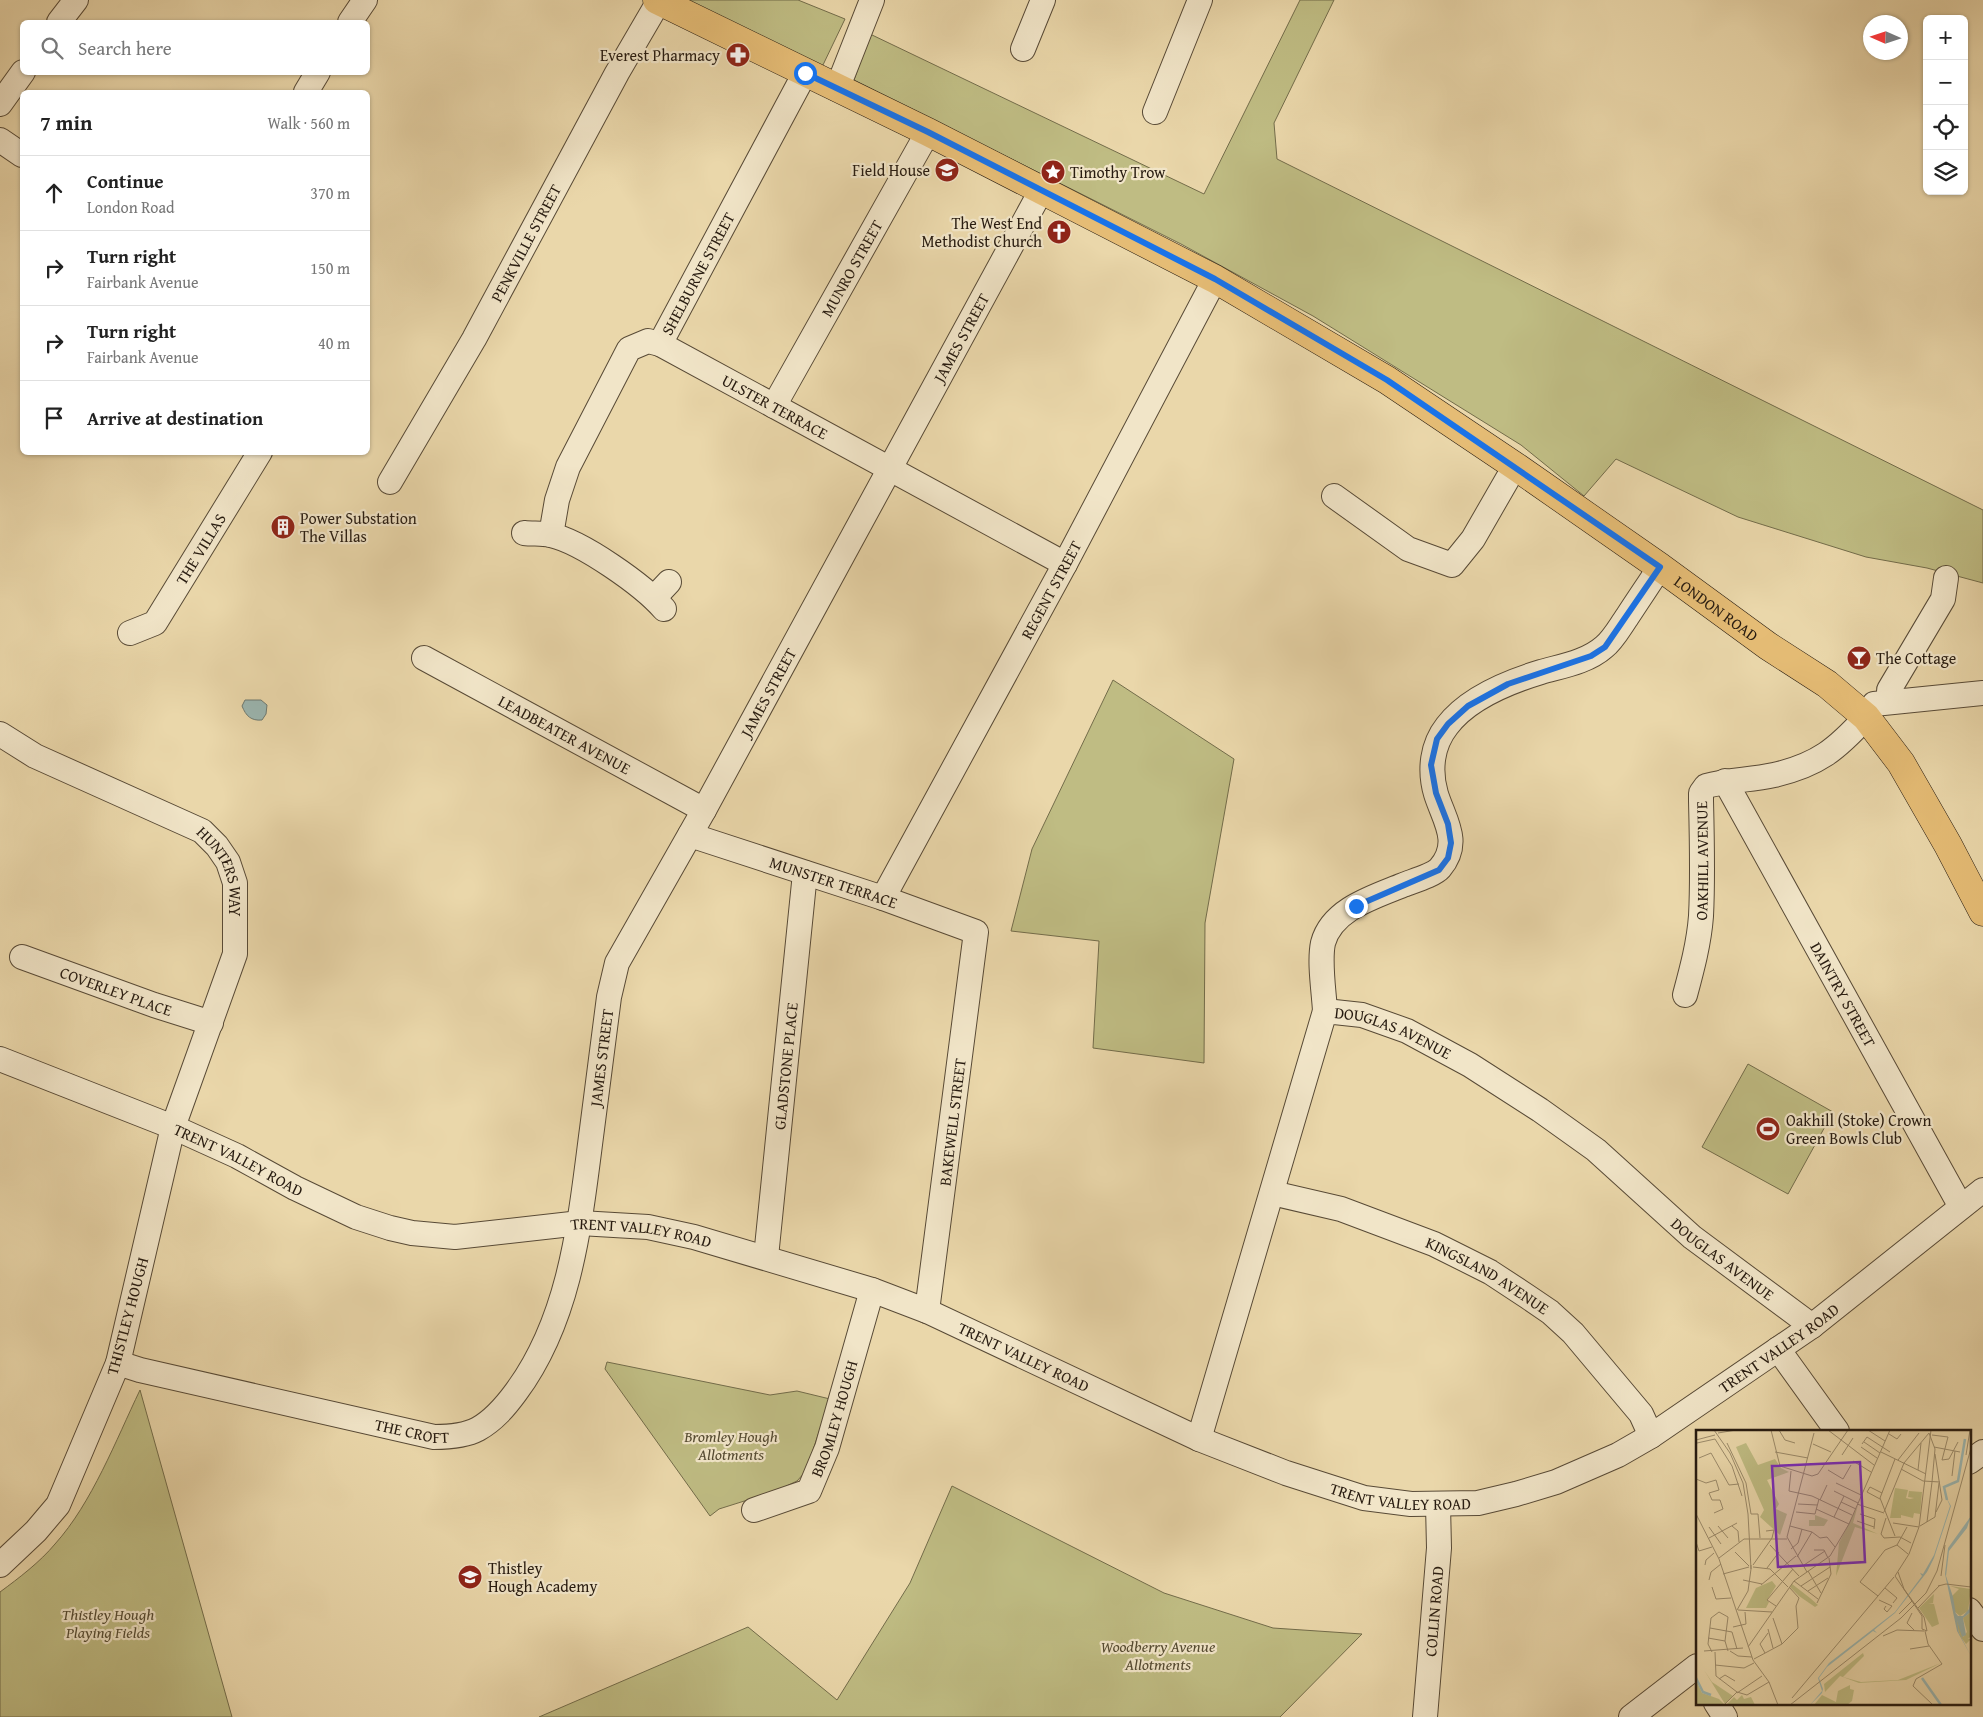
<!DOCTYPE html>
<html lang="en">
<head>
<meta charset="utf-8">
<style>
	body { margin:0; font-family:"Gentium Book Plus",serif; background:#f6f6f6; color:#222 }
	.controls { position:absolute; right:15px; top:15px; display:grid; overflow:hidden; border-radius:8px; box-shadow:0 1px 4px #0004 }
	.controls button { width:45px; height:45px; display:grid; place-items:center; padding:0; border:0; border-bottom:1px solid #e0e0e0; background:#fff; color:#222; font:25px sans-serif }
	.compass { position:absolute; left:1863px; top:15px; width:45px; height:45px; border-radius:50%; background:#fff; box-shadow:0 1px 4px #0004; rotate:273deg }
	.stop { position:absolute; width:15px; height:15px; margin:-11px; border:4px solid #1a73e8; border-radius:50%; background:#fff }
	.stop.end { background:#1a73e8; border-color:#fff; box-shadow:0 1px 5px #0008 }
	.list { margin:0; padding:0; list-style:none }
	h2 { display:flex; justify-content:space-between; align-items:center; height:65px; margin:0; padding:0 20px; font-size:21px }
	h2 small { font-size:16px; font-weight:400; color:#767676 }
	.list li { display:grid; grid-template-columns:32px 1fr auto; gap:15px; align-items:center; box-sizing:border-box; height:75px; padding:0 20px; border-top:1px solid #e0e0e0 }
	.list b { display:block; font-size:19px; white-space:nowrap }
	.list p { margin:0; font-size:16px; white-space:nowrap; color:#767676 }
	.list em { font-size:16px; font-style:normal; color:#767676 }
	.icon { flex:none; width:28px; height:28px; fill:none; stroke:currentColor; stroke-width:2; stroke-linecap:round; stroke-linejoin:round }
	.map { position:relative; flex:none; width:1983px; height:1717px; overflow:hidden }
	.search { position:absolute; background:#fff; box-shadow:0 1px 4px #0004; left:20px; top:20px; width:350px; height:55px; display:flex; align-items:center; gap:12px; box-sizing:border-box; padding:0 18px; border-radius:8px; color:#767676; font-size:19px }
	.panel { position:absolute; background:#fff; box-shadow:0 1px 4px #0004; left:20px; top:90px; width:350px; height:365px; border-radius:8px }
	.map>svg:first-child { display:block }
</style>
</head>
<body>
<div class="map">
<svg width="1983" height="1717" viewBox="0 0 1983 1717">
	<rect width="100%" height="100%" fill="#ead7aa"/>
	<filter id="stains"><feTurbulence type="fractalNoise" baseFrequency=".004" numOctaves="4"/><feColorMatrix values="0 0 0 0 .2 0 0 0 0 .09 0 0 0 0 .02 0 0 0 .5 -.17"/></filter>
	<radialGradient id="worn" r=".72"><stop offset=".6" stop-color="#630" stop-opacity="0"/><stop offset="1" stop-color="#630" stop-opacity=".3"/></radialGradient>
	<g fill="#bfbc83" stroke="#736c4a">
		<path d="M685,0H798L845,19L822,67Z"/>
		<path d="M1300,0H1334L1274,123L1277,159L1983,510V583L1927,568L1866,557L1738,517L1616,459L1584,496L1521,445L1313,316L1181,244L854,80L870,34L1204,194Z"/>
		<path d="M1113,680L1234,759L1205,923L1204,1063L1093,1048L1099,941L1011,931L1032,849Z"/>
		<path d="M1748,1064L1833,1112L1788,1194L1702,1147Z"/>
		<path d="M607,1362L770,1395L797,1391L830,1399L806,1471L797,1481L776,1491L719,1509L710,1516L605,1369Z"/>
		<path d="M140,1390L232,1717H0V1592C19,1578 40,1562 55,1544C92,1503 116,1440 140,1390Z"/>
		<path d="M952,1486L1164,1593L1273,1628L1362,1634L1280,1717H539L748,1627L837,1700L910,1583Z"/>
	</g>
	<path fill="#9bb7b2" stroke="#6d7971" d="M245,700H261L267,705L266,714L262,720C251,721 246,716 242,706Z"/>
	<g fill="none" stroke-linecap="round" stroke-linejoin="round">
		<defs>
			<g id="minor">
				<path d="M59,22L76,0"/>
				<path d="M350,22L365,0"/>
				<path d="M1023,49L1043,0"/>
				<path d="M837,89L872,0"/>
				<path d="M306,92L318,72"/>
				<path d="M0,104L23,72"/>
				<path d="M1155,112L1200,0"/>
				<path d="M0,140L22,155"/>
				<path id="s1" d="M660,344L1065,564"/>
				<path id="s2" d="M774,406L928,132"/>
				<path id="s3" d="M390,482L474,339L617,73L659,1"/>
				<path d="M1334,496L1408,549L1452,565L1473,539L1515,466"/>
				<path d="M524,533C533,534 543,533 551,535C582,542 643,585 664,609"/>
				<path id="s4" d="M551,535L557,500L568,467L629,349L648,341L660,344L805,73"/>
				<path d="M654,598L669,582"/>
				<path id="s5" d="M130,633L155,623L260,452"/>
				<path id="s6" d="M424,658L704,810"/>
				<path d="M1890,702L1889,690L1943,599L1946,578"/>
				<path d="M1874,704L1983,693"/>
				<path id="s7" d="M0,734L35,756L202,831L217,846L228,862L235,883V954L173,1127L118,1363L58,1505L36,1531L0,1565"/>
				<path id="s8" d="M1725,781L1961,1207"/>
				<path id="s9" d="M690,835L883,898L976,932L927,1311"/>
				<path id="s10" d="M883,898L1065,564L1215,279"/>
				<path id="s11" d="M22,957L154,1005L211,1023"/>
				<path id="s12" d="M1685,995C1692,969 1699,943 1701,916C1703,878 1702,840 1701,801V793L1706,786C1728,780 1751,780 1774,775C1818,765 1837,749 1866,717"/>
				<path d="M1325,1011C1324,992 1319,962 1323,943C1332,909 1374,897 1403,885C1413,881 1434,875 1440,868C1462,842 1444,820 1436,794C1429,770 1432,745 1447,726C1468,698 1508,682 1541,672C1562,666 1587,662 1604,647C1613,640 1620,627 1627,617C1638,600 1649,584 1660,567"/>
				<path id="s13" d="M0,1059L173,1127L237,1156L295,1188L356,1217L390,1228L412,1233L455,1237L580,1223L648,1227L694,1237L872,1290L927,1311L1199,1439L1286,1473L1364,1498L1411,1504L1478,1503L1516,1494L1556,1482L1618,1455L1651,1436L1812,1326L1983,1190"/>
				<path id="s14" d="M1272,1193L1341,1209L1434,1244L1490,1272L1528,1297L1550,1312L1573,1333L1641,1414L1651,1436"/>
				<path id="s15" d="M766,1257L805,873"/>
				<path d="M1778,1349L1837,1431"/>
				<path id="s16" d="M118,1363L140,1370L434,1437C448,1437 465,1436 478,1429C494,1420 505,1407 516,1392C572,1316 580,1220 592,1129C598,1085 603,1041 609,997L617,963L704,810L1042,189"/>
				<path id="s17" d="M1199,1439L1325,1011L1362,1015L1407,1031L1470,1065L1540,1110L1596,1150L1692,1237L1812,1326"/>
				<path d="M1969,1462L1983,1452"/>
				<path id="s18" d="M754,1510L809,1491L827,1448L872,1290"/>
				<path d="M1969,1610L1983,1629"/>
				<path d="M1716,1703L1725,1717"/>
				<path id="s19" d="M1425,1717L1439,1548L1438,1505"/>
				<path d="M1631,1717L1697,1666"/>
			</g>
			<g id="major">
				<path id="s20" d="M657,0L928,132L1215,279L1387,380L1515,466L1660,567L1768,646L1827,684L1866,717L1901,763L1948,845L1983,912"/>
			</g>
		</defs>
		<use href="#minor" stroke="#584a36" stroke-width="26"/>
		<use href="#major" stroke="#271b10" stroke-width="29"/>
		<use href="#minor" stroke="#f1e5c8" stroke-width="24"/>
		<use href="#major" stroke="#e5bc75" stroke-width="28"/>
	</g>
	<g fill="none" stroke-linecap="round" stroke-linejoin="round">
		<path stroke="#1a73e8" stroke-width="6" d="M805,73L928,132L1215,279L1387,380L1660,567L1605,647L1591,656L1508,684L1468,706L1448,724L1437,739L1431,765L1436,793L1448,824L1451,843L1448,858L1439,870L1356,906"/>
	</g>
	<defs>
		<symbol id="pharmacy-disc" viewBox="-11 -11 22 22"><circle r="9.5" fill="#8f2418" stroke="#f1e5c8"/><path d="M-2-6h4v4h4v4h-4v4h-4v-4h-4v-4h4Z" fill="#fff"/></symbol>
		<symbol id="school-disc" viewBox="-11 -11 22 22"><circle r="9.5" fill="#8f2418" stroke="#f1e5c8"/><path d="M0-5L7-2L0 1L-7-2ZM-4 1L0 2.5L4 1V4Q0 6-4 4Z" fill="#fff"/></symbol>
		<symbol id="sight-disc" viewBox="-11 -11 22 22"><circle r="9.5" fill="#8f2418" stroke="#f1e5c8"/><path d="M0-6L1.8-2.2L6-1.7L2.9 1.2L3.7 5.4L0 3.3L-3.7 5.4L-2.9 1.2L-6-1.7L-1.8-2.2Z" fill="#fff"/></symbol>
		<symbol id="church-disc" viewBox="-11 -11 22 22"><circle r="9.5" fill="#8f2418" stroke="#f1e5c8"/><path d="M-1.2-6h2.4v3.5h3.3v2.4h-3.3V6h-2.4V-.1h-3.3v-2.4h3.3Z" fill="#fff"/></symbol>
		<symbol id="building-disc" viewBox="-11 -11 22 22"><circle r="9.5" fill="#8f2418" stroke="#f1e5c8"/><path d="M-4-6H4V6H1V3H-1V6H-4ZM-2.5-4.3h1.7v1.8h-1.7ZM.8-4.3h1.7v1.8H.8ZM-2.5-1h1.7V.8h-1.7ZM.8-1h1.7V.8H.8Z" fill="#fff"/></symbol>
		<symbol id="bar-disc" viewBox="-11 -11 22 22"><circle r="9.5" fill="#8f2418" stroke="#f1e5c8"/><path d="M-6-5H6L.8 .8V4.5H3.5V6h-7V4.5H-.8V.8Z" fill="#fff"/></symbol>
		<symbol id="stadium-disc" viewBox="-11 -11 22 22"><circle r="9.5" fill="#8f2418" stroke="#f1e5c8"/><path d="M0-5a6.5 5 0 1 0 0 10a6.5 5 0 1 0 0-10ZM-3.5-1.8h7v3.6h-7Z" fill="#fff"/></symbol>
	</defs>
	<g fill-rule="evenodd">
		<use href="#pharmacy-disc" x="724" y="41" width="28" height="28"/>
		<use href="#school-disc" x="933" y="156" width="28" height="28"/>
		<use href="#sight-disc" x="1039" y="158" width="28" height="28"/>
		<use href="#church-disc" x="1045" y="218" width="28" height="28"/>
		<use href="#building-disc" x="269" y="513" width="28" height="28"/>
		<use href="#bar-disc" x="1845" y="644" width="28" height="28"/>
		<use href="#stadium-disc" x="1754" y="1115" width="28" height="28"/>
		<use href="#school-disc" x="456" y="1563" width="28" height="28"/>
	</g>
	<g text-anchor="middle" stroke-width="4.5" stroke-linejoin="round" paint-order="stroke">
		<g font-size="16" fill="#271b10" stroke="#f1e5c8" text-anchor="start">
			<text x="720" y="61" text-anchor="end">Everest Pharmacy</text>
			<text x="930" y="176" text-anchor="end">Field House</text>
			<text x="1070" y="178">Timothy Trow</text>
			<text x="1042" y="229" text-anchor="end">The West End<tspan x="1042" dy="18">Methodist Church</tspan></text>
			<text x="300" y="524">Power Substation<tspan x="300" dy="18">The Villas</tspan></text>
			<text x="1876" y="664">The Cottage</text>
			<text x="1786" y="1126">Oakhill (Stoke) Crown<tspan x="1786" dy="18">Green Bowls Club</tspan></text>
			<text x="488" y="1574">Thistley<tspan x="488" dy="18">Hough Academy</tspan></text>
		</g>
		<g font-size="16" fill="#271b10" stroke="#f1e5c8">
			<text dy="6" stroke="none"><textPath href="#s3" startOffset="275">PENKVILLE STREET</textPath></text>
			<text dy="6" stroke="none"><textPath href="#s2" startOffset="158">MUNRO STREET</textPath></text>
			<text dy="6" stroke="none"><textPath href="#s4" startOffset="316">SHELBURNE STREET</textPath></text>
			<text dy="6" stroke="none"><textPath href="#s16" startOffset="1582">JAMES STREET</textPath></text>
			<text dy="6" stroke="none"><textPath href="#s1" startOffset="131">ULSTER TERRACE</textPath></text>
			<text dy="6" stroke="none"><textPath href="#s5" startOffset="114">THE VILLAS</textPath></text>
			<text dy="6" stroke="none"><textPath href="#s10" startOffset="351">REGENT STREET</textPath></text>
			<text dy="6" stroke="none"><textPath href="#s20" startOffset="1224">LONDON ROAD</textPath></text>
			<text dy="6" stroke="none"><textPath href="#s16" startOffset="1178">JAMES STREET</textPath></text>
			<text dy="6" stroke="none"><textPath href="#s6" startOffset="160">LEADBEATER AVENUE</textPath></text>
			<text dy="6" stroke="none"><textPath href="#s12" startOffset="136">OAKHILL AVENUE</textPath></text>
			<text dy="6" stroke="none"><textPath href="#s7" startOffset="271">HUNTERS WAY</textPath></text>
			<text dy="6" stroke="none"><textPath href="#s9" startOffset="151">MUNSTER TERRACE</textPath></text>
			<text dy="6" stroke="none"><textPath href="#s11" startOffset="100">COVERLEY PLACE</textPath></text>
			<text dy="6" stroke="none"><textPath href="#s8" startOffset="244">DAINTRY STREET</textPath></text>
			<text dy="6" stroke="none"><textPath href="#s17" startOffset="518">DOUGLAS AVENUE</textPath></text>
			<text dy="6" stroke="none"><textPath href="#s16" startOffset="772">JAMES STREET</textPath></text>
			<text dy="6" stroke="none"><textPath href="#s15" startOffset="192">GLADSTONE PLACE</textPath></text>
			<text transform="translate(952 1122) rotate(-83)" y="6">BAKEWELL STREET</text>
			<text dy="6" stroke="none"><textPath href="#s13" startOffset="259">TRENT VALLEY ROAD</textPath></text>
			<text dy="6" stroke="none"><textPath href="#s13" startOffset="679">TRENT VALLEY ROAD</textPath></text>
			<text dy="6" stroke="none"><textPath href="#s17" startOffset="922">DOUGLAS AVENUE</textPath></text>
			<text dy="6" stroke="none"><textPath href="#s14" startOffset="232">KINGSLAND AVENUE</textPath></text>
			<text transform="translate(127 1316) rotate(-75)" y="6">THISTLEY HOUGH</text>
			<text dy="6" stroke="none"><textPath href="#s13" startOffset="1909">TRENT VALLEY ROAD</textPath></text>
			<text dy="6" stroke="none"><textPath href="#s13" startOffset="1084">TRENT VALLEY ROAD</textPath></text>
			<text dy="6" stroke="none"><textPath href="#s18" startOffset="135">BROMLEY HOUGH</textPath></text>
			<text dy="6" stroke="none"><textPath href="#s16" startOffset="302">THE CROFT</textPath></text>
			<text dy="6" stroke="none"><textPath href="#s13" startOffset="1489">TRENT VALLEY ROAD</textPath></text>
			<text dy="6" stroke="none"><textPath href="#s19" startOffset="106">COLLIN ROAD</textPath></text>
		</g>
		<g font-size="16" font-style="italic" fill="#554b32" stroke="#f1e5c8">
			<text x="731" y="1442">Bromley Hough<tspan x="731" dy="18">Allotments</tspan></text>
			<text x="108" y="1620">Thistley Hough<tspan x="108" dy="18">Playing Fields</tspan></text>
			<text x="1158" y="1652">Woodberry Avenue<tspan x="1158" dy="18">Allotments</tspan></text>
		</g>
	</g>
	<g transform="translate(1696 1430)">
		<rect width="275" height="275" fill="#ead7aa"/>
		<path d="M50,13L62,35L79,29L85,38L93,42L71,50L83,74L80,79L91,84L84,105L64,87L68,80L40,17ZM199,58L212,60L210,68L214,69L218,68L212,67L213,61L226,62L224,84L218,83L217,88L205,85V88H194ZM162,75L157,93L182,104L159,97L140,146L143,113ZM119,85L132,90L128,96H113V90H119ZM76,151L80,156L71,170L73,172L70,178H50L60,158ZM96,154L114,168L122,175L119,177L103,166L94,157ZM254,156L275,159L272,181L264,186L258,181L267,207L271,202L267,188L275,182V206L272,209H275L270,214L264,206L257,181L256,166L263,159ZM238,164L237,173H232L238,174L243,194L236,197L223,178ZM167,223L168,226L147,247L165,252L202,250L245,233L210,250L163,253L144,246L129,262L128,254ZM8,240L16,252L37,266L29,274ZM0,250L6,263L23,269L29,275H0ZM154,255V259L158,260L156,271L151,275H118L126,265L140,272L142,261ZM46,265L48,269L55,267L59,275L31,274L38,267L41,270Z" fill="#bfbc83"/>
		<path d="M250,67L255,76L238,128L231,142L199,183L178,200L181,203L177,201L131,237L123,248L127,259L126,263L114,275L126,261L122,248L133,233L199,182L226,146L224,143L227,144L238,125L254,76ZM275,86L271,98L253,121L250,146L257,167L263,203L275,226L261,201L249,144L252,118ZM275,168V182L267,188L270,205L266,207L258,181L262,186H267L273,179Z" fill="#9bb7b2"/>
		<path fill="none" stroke="#9bb7b2" stroke-width="2.5" d="M251,70L248,57L262,51L269,9M0,248L7,262L15,265M226,248L245,275"/>
		<path fill="none" stroke="#9c8c6c" stroke-width="1" d="M18,0L34,23L47,53L52,84L55,139V135M75,0L84,36L116,46L122,44L152,0M83,0L89,10L99,13M132,0L178,35M172,0L189,11M22,3L40,0M193,4L201,9L205,4M236,5L252,7L246,30M0,10L19,5M168,12L184,23M1,13L19,9L36,36L46,66M31,13L50,53L55,84M117,14L135,22M166,14L171,7L194,22M165,17L181,28M238,17L264,22M79,22L112,28M185,22L230,44M239,24L246,70L240,82M146,25L157,8M270,25L274,0M3,28L15,23L33,55L43,54M199,29L184,68L199,106M202,30L223,3M246,30L253,29L262,12M157,31L175,42M205,39L227,51L244,52M132,40L147,49L155,35M222,40L225,13M95,41L93,61L116,66L156,85M256,46L259,21M0,49L10,53L20,50L23,60L13,63L16,70H24L27,79L18,83M140,53L165,65M138,61L162,73M184,69L171,62L174,57L186,63M124,70L131,55M145,72L160,79M102,74L121,75M161,74L188,83M120,79L153,94M100,82L119,84L123,69M188,82L208,33L233,3L239,19L236,52M0,84L23,129L57,230L73,252L82,275M55,84H62L64,108M164,84L179,89L178,99M138,87L148,66M190,88L185,104L188,108L204,107L215,113M161,91L178,97M231,92L236,52M197,93L223,97M22,96L32,108M36,96L42,101L43,112M94,96L116,102L101,127M224,96L239,87L243,53M13,97L25,114M211,97L201,115L212,124M70,101L78,100L76,108M116,102L124,108L131,107L139,117M13,108L41,93M0,112L3,121L16,117M74,115L103,146M95,119L102,113L106,99M118,120H128L132,128M39,122L53,136M23,128L48,109H91M9,135L10,130L18,123M57,135L76,108M108,135L129,121M57,137L74,139L92,157M71,138L83,122M112,141L125,163M111,142L91,107L118,3M27,144L53,137M199,146L213,124L223,97L235,0M199,146L226,186V199L231,201L228,187L208,159L202,142M245,146L249,115M13,150L15,142L25,134M47,150L66,154M98,151L122,169M65,155L100,126M105,156L134,137M242,156L250,154L275,157M16,157L20,169L35,168M189,158L201,168L197,173M112,161L132,148M182,166L164,152L189,120L201,115M183,170L196,176L191,182L188,179L190,176M121,173L135,144L133,128M80,176L71,170L97,139M222,178L244,155M41,180L52,161L55,139M42,180L76,182M216,183L211,193L218,200M203,184L216,171M32,187L29,211L32,221M77,188L86,214M37,197L50,194L49,182M14,198L36,202L41,219M72,199L77,218M229,201L232,214L246,234L220,249L217,256L237,275M187,206L201,200L228,201M12,208L29,211M52,217L98,151L134,126L153,94L194,0M214,219L233,216M8,221L47,218M34,221L42,226L56,227M16,222L12,214L15,188L23,182L32,187M19,222L20,246L41,262L51,265L73,252M69,223L64,214L72,203M58,229L86,214L102,198L100,176L103,168L93,157M19,235L48,238L58,233M23,249L29,245L39,251M41,263L66,246M96,268L198,147M28,275L41,262M94,275L205,188L230,163L241,141L275,18"/>
		<path fill="#7b2cbf" fill-opacity="0.15" stroke="#7b2cbf" stroke-width="2.5" d="M164,32L169,132L82,137L76,36Z"/>
		<rect width="275" height="275" fill="none" stroke="#271b10" stroke-width="2.5"/>
	</g>
	<rect width="100%" height="100%" filter="url(#stains)"/>
	<rect width="100%" height="100%" fill="url(#worn)"/>
</svg>
<div class="controls">
<button>+</button>
<button>−</button>
<button><svg class="icon" aria-label="locate" viewBox="0 0 24 24"><circle cx="12" cy="12" r="6"/><path d="M12 2v4M12 18v4M2 12h4M18 12h4"/></svg></button>
<button><svg class="icon" aria-label="layers" viewBox="0 0 24 24"><path d="M12 4l9 5-9 5-9-5zM3 14l9 5 9-5"/></svg></button>
</div>
<svg class="compass" viewBox="-18 -18 36 36"><path d="M0-13l5 13h-10z" fill="#e53935"/><path d="M0 13l5-13h-10z" fill="#767676"/></svg>
<div class="stop" style="left:805px;top:73px"></div>
<div class="stop end" style="left:1356px;top:906px"></div>
<div class="search"><svg class="icon" aria-label="search" viewBox="0 0 24 24"><circle cx="10" cy="10" r="6"/><path d="M15 15l6 6"/></svg>Search here</div>
<section class="panel">
<h2>7 min<small>Walk · 560 m</small></h2>
<ul class="list">
<li><svg class="icon" aria-label="ahead" viewBox="0 0 24 24"><path d="M12 20V5M6 11l6-6 6 6"/></svg><div><b>Continue</b><p>London Road</p></div><em>370 m</em></li>
<li><svg class="icon" aria-label="right" viewBox="0 0 24 24"><path d="M7 20v-9h11M14 6l5 5-5 5"/></svg><div><b>Turn right</b><p>Fairbank Avenue</p></div><em>150 m</em></li>
<li><svg class="icon" aria-label="right" viewBox="0 0 24 24"><path d="M7 20v-9h11M14 6l5 5-5 5"/></svg><div><b>Turn right</b><p>Fairbank Avenue</p></div><em>40 m</em></li>
<li><svg class="icon" aria-label="arrive" viewBox="0 0 24 24"><path d="M6 21V4h12l-3 4 3 4H6"/></svg><div><b>Arrive at destination</b></div></li>
</ul>
</section>
</div>
</body>
</html>
